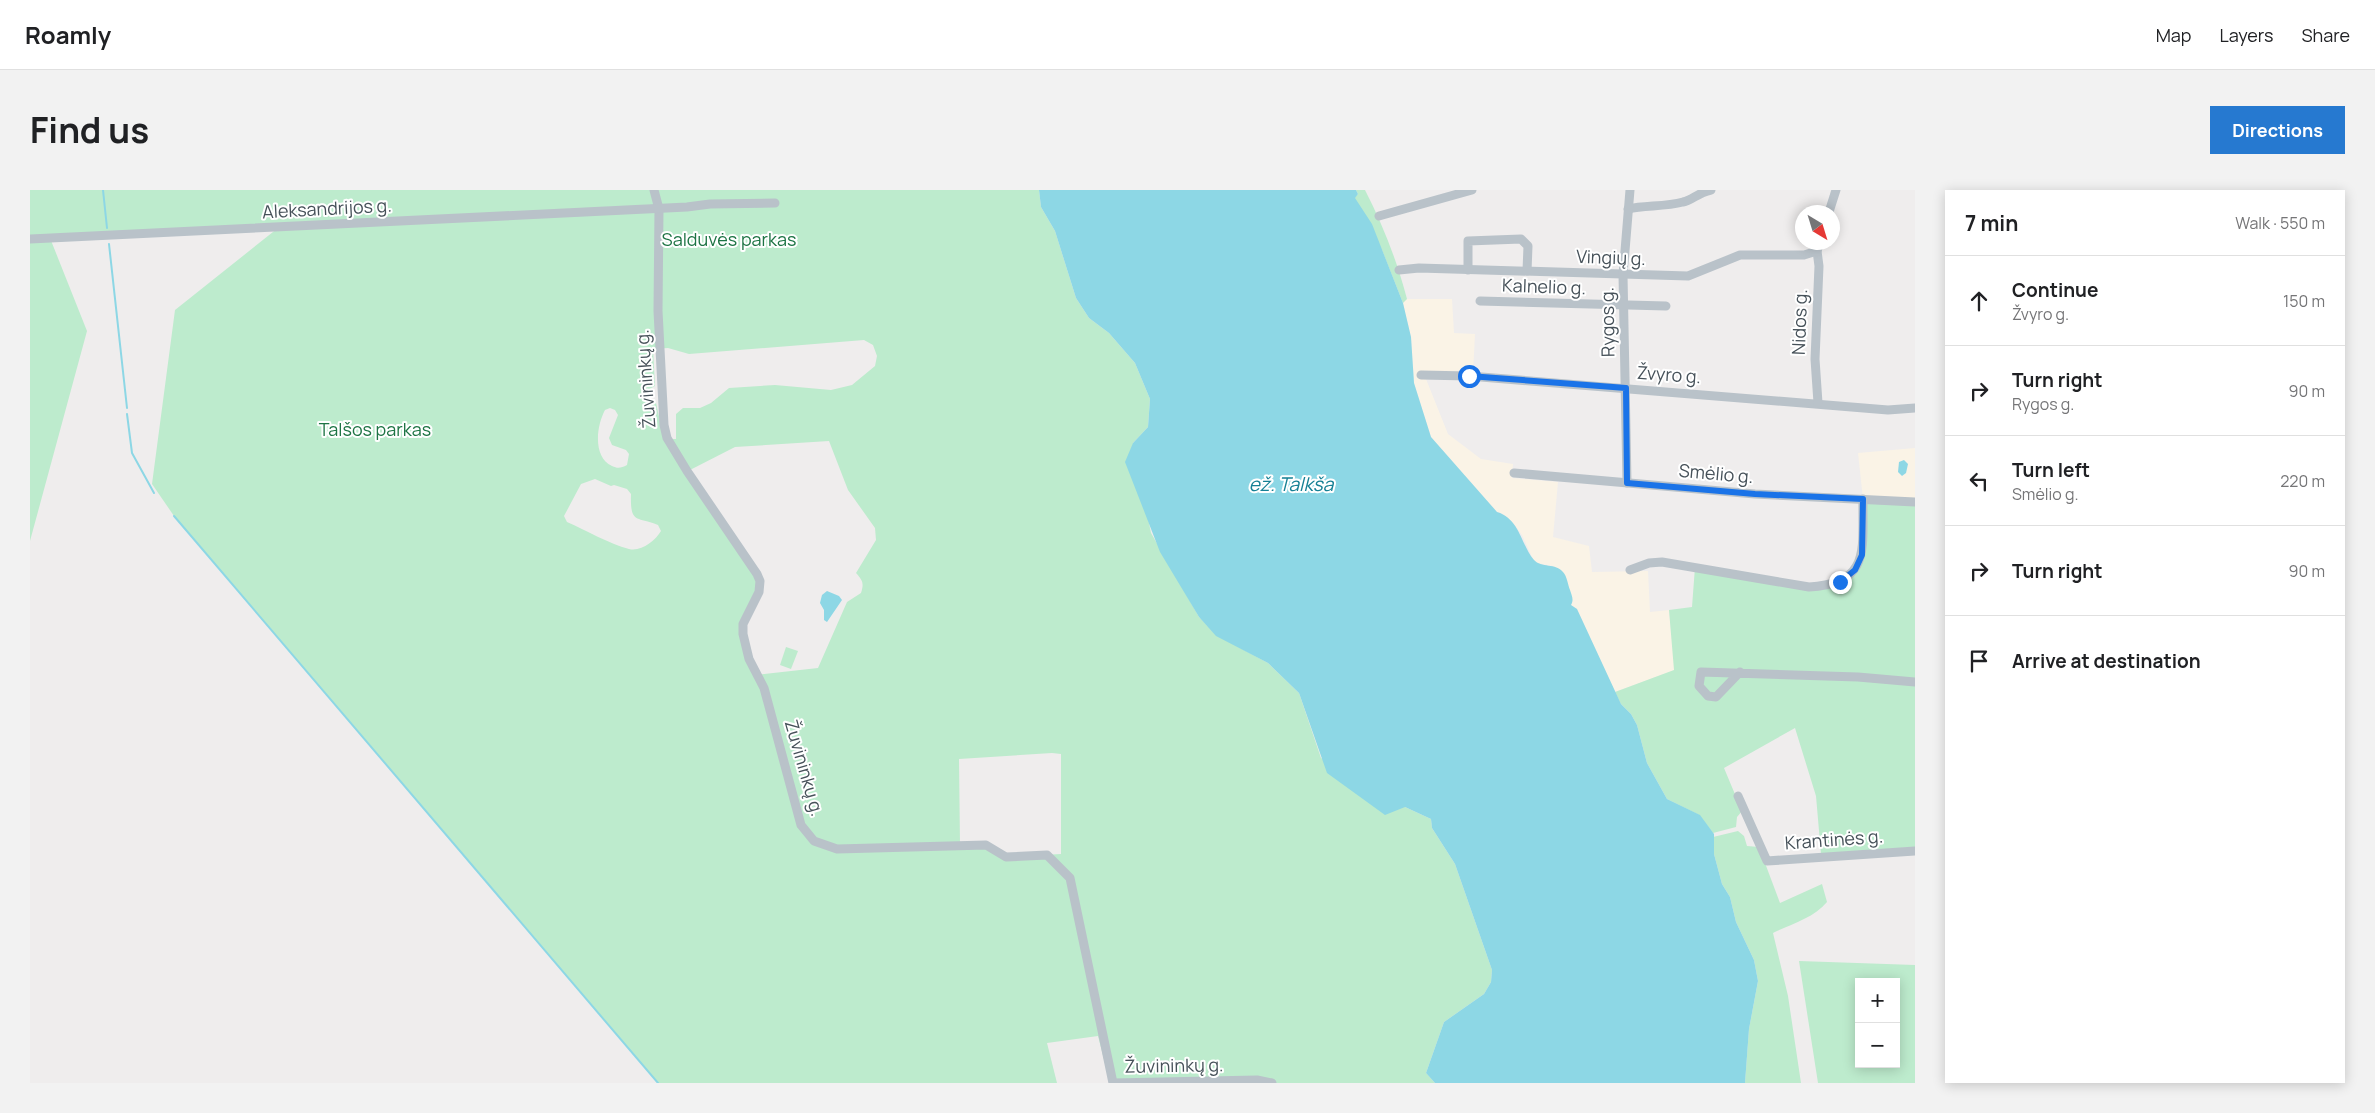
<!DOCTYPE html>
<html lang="en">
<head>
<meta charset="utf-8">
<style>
	body { margin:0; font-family:Manrope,sans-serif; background:#f2f2f2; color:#202124 }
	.controls { position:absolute; right:15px; bottom:15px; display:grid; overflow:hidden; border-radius:0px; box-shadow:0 2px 12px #0003 }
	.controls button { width:45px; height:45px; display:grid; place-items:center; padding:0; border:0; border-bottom:1px solid #e0e0e0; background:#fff; color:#202124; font:25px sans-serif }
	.compass { position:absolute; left:1765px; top:15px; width:45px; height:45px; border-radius:50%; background:#fff; box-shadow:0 2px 12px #0003; rotate:142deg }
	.stop { position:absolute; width:15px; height:15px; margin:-11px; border:4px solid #1a73e8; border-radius:50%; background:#fff }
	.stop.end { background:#1a73e8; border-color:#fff; box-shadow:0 1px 5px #0008 }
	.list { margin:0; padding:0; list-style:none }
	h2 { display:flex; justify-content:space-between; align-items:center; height:65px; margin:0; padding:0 20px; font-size:21px }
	h2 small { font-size:16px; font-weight:400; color:#757577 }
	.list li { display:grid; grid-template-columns:32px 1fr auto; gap:15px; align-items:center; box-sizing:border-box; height:90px; padding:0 20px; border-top:1px solid #e0e0e0 }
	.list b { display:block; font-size:19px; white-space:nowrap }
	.list p { margin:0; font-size:16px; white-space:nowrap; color:#757577 }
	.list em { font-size:16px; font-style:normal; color:#757577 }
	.icon { flex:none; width:28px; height:28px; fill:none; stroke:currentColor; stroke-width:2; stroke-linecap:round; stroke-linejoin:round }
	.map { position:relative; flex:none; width:1885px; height:893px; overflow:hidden; border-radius:0px }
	header { display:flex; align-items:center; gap:30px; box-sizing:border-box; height:70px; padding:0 25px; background:#fff; border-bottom:1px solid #e0e0e0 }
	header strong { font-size:24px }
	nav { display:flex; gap:28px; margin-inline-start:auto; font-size:18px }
	.intro { display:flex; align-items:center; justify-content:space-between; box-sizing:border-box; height:120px; padding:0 30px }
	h1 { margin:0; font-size:35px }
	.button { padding:12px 22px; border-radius:0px; background:#2679d0; color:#fff; font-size:18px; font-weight:700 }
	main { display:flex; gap:30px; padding:0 30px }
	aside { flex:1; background:#fff; border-radius:0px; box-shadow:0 2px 12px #0003 }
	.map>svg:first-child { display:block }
</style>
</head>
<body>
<header>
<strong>Roamly</strong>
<nav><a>Map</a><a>Layers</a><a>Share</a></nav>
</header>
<div class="intro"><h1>Find us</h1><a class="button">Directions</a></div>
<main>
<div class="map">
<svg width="1885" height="893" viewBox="0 0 1885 893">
	<rect width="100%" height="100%" fill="#efeded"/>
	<g fill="#faf3e6">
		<path d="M1377,109H1422L1424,143L1445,144L1443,184L1396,189L1418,244L1451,269L1483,274L1482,288L1528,292L1523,347L1559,356L1562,382L1618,381L1620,422L1639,420L1645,480L1585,502L1547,419L1541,415L1523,376L1507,373L1503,369L1492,345L1484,334L1473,324L1467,322L1401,247L1384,193L1381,147L1373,113Z"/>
		<path d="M1885,258V312L1833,309L1828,263Z"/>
	</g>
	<g fill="#bdebcd" fill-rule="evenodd">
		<path d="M0,0H1009L1011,17L1025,41L1046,108L1059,128L1079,143L1105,173L1120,209L1118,237L1103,253L1121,343L1169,427L1186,445L1238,473L1269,503L1291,568L1375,617L1401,629L1402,638L1425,674L1462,780L1461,792L1454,804L1414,832L1396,883L1405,893H1080L1068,846L1017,853L1027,893H628L144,326L122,294L145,120L248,38L20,48L57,141L0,351ZM834,150L843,155L847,166L845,176L822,195L801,200L745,195L699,198L681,213L670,218H653L646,224V249H634L626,213L617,211L613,207L614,202L625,196L623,159L638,158L659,164ZM580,218L585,220L588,225L579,248L582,255L596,260L599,264L597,275C591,278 588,279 582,276C563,267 566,237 575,220ZM799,251L818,300L845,338L846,350L826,383C833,391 834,393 831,403L817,412L788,478L726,485L713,434L729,402L727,384L658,281L705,257ZM565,289L581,296L584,295L597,299L601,304C600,335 607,326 628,335L631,341C625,351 611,362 599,359C579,354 556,340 537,332L534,326L551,294ZM1022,563L1031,564V664L976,667L956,655H930L929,569Z"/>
		<path d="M1326,0H1335C1353,35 1367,71 1377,109L1373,113L1352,60L1324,8L1328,4Z"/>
		<path d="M1833,309L1885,312V657L1791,664L1786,606L1765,538L1694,578L1712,621L1707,627L1706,637L1683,643L1669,625L1637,609L1617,573L1607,535L1601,524L1591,514L1585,502L1644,480L1639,420L1662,417L1665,377L1779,397L1810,392L1832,365Z"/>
		<path d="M756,457L768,461L761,479L750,475Z"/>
		<path d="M1708,641L1714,646L1717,656L1729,657L1750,713L1792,694L1797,712C1784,728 1761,734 1743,743L1758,806L1771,893H1715L1719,839L1728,791L1724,770L1706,732L1700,707L1692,694L1684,664L1683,647Z"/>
		<path d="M1769,771L1885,775V893H1788ZM1829,792H1866V874H1829Z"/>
	</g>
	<g fill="#8dd7e5">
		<path d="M1009,0H1326L1328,4L1325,8L1342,34L1373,113L1381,147L1384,193L1401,247L1467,322C1490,329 1491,355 1504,370C1511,378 1526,373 1533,382C1537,386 1538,395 1540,400C1542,406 1544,410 1541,415L1547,419L1591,514L1601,524L1607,535L1617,573L1637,609L1670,625L1684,644V664L1692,694L1700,707L1706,732L1724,770L1728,791L1719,839L1715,893H1405L1396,883L1414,832L1454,804L1461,792L1462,780L1425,674L1402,638L1401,629L1375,617L1355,625L1297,583L1269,503L1238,473L1186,446L1169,427L1130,362L1095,272L1103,253L1118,237L1120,209L1105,173L1079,143L1059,128L1046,108L1025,41L1011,17Z"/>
		<path d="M1874,270L1878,274L1876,283L1872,286L1868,282L1869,272Z"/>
		<path d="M797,401L809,406L812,410L797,432L794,430V420L790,413L792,405Z"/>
	</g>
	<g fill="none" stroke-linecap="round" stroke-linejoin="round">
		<g stroke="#8dd7e5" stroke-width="2">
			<path d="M73,0L77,38"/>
			<path d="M79,54L97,218"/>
			<path d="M97,224L102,263L124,303"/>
			<path d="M144,326L628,893"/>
		</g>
		<g stroke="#b9c2c9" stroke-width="9">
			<path d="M624,0L629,19L628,121L634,235L637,248L657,281L727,384L730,391L729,402L713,434V444L719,469L734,498L771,635L784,651L807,659L956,655L976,667L1017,665L1040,688L1083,893L1227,890L1242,893"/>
			<path d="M1598,19C1615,15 1634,17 1653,12C1663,10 1667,3 1681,0"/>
			<path d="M1799,22L1806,0"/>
			<path d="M1349,26L1442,0"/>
			<path d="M0,49L657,17L680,14L745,13"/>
			<path d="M1369,80L1389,78L1658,86L1710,65H1774L1787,61"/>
			<path d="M1438,80V51L1491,49L1498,56L1497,81"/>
			<path d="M1450,111L1636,116"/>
			<path d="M1391,185L1439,186L1858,220L1885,218"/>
			<path d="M1788,213L1785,169L1789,76L1787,61L1790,52"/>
			<path d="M1484,283L1725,304L1885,312"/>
			<path d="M1597,293L1593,85L1600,0"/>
			<path d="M1600,380L1619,373L1632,372L1779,397C1842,394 1832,357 1833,309"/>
			<path d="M1710,482L1686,507L1678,506L1669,496L1671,482L1828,487L1885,492"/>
			<path d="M1708,606L1737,671L1885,661"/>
		</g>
	</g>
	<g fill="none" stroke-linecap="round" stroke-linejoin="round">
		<path stroke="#1a73e8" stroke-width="6" d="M1439,186L1596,198L1597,293L1725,304L1833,309L1832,365L1825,380L1810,392"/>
	</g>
	<g text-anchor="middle" stroke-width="4" stroke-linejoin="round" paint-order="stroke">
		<g font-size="18" fill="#465159" stroke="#fff">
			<text transform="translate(297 19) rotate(-3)" y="6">Aleksandrijos g.</text>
			<text transform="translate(1581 68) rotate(2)" y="6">Vingių g.</text>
			<text transform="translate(1514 97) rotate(2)" y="6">Kalnelio g.</text>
			<text transform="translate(1578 132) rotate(-91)" y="6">Rygos g.</text>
			<text transform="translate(1770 132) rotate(-88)" y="6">Nidos g.</text>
			<text transform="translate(1639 185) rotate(4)" y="6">Žvyro g.</text>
			<text transform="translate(616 189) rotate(-94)" y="6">Žuvininkų g.</text>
			<text transform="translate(1686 284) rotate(5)" y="6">Smėlio g.</text>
			<text transform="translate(774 578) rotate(74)" y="6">Žuvininkų g.</text>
			<text transform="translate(1804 650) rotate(-4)" y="6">Krantinės g.</text>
			<text transform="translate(1144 876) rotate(-1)" y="6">Žuvininkų g.</text>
		</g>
		<g font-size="18" fill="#1d7444" stroke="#fff">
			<text x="699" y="56">Salduvės parkas</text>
			<text x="345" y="246">Talšos parkas</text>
		</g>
		<g font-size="19" font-style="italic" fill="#168095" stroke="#fff">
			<text x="1261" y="301">ež. Talkša</text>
		</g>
	</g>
</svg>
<div class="controls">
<button>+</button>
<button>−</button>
</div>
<svg class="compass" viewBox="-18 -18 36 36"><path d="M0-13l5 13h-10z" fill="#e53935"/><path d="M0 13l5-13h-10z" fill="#757577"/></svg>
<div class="stop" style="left:1439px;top:186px"></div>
<div class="stop end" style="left:1810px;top:392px"></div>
</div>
<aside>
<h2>7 min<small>Walk · 550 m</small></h2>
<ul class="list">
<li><svg class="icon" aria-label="ahead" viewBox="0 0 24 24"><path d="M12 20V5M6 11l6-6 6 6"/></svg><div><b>Continue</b><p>Žvyro g.</p></div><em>150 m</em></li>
<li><svg class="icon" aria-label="right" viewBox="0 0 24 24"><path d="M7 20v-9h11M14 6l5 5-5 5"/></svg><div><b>Turn right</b><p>Rygos g.</p></div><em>90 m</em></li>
<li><svg class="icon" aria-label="left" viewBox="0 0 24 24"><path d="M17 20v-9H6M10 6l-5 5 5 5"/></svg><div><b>Turn left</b><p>Smėlio g.</p></div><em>220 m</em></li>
<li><svg class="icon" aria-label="right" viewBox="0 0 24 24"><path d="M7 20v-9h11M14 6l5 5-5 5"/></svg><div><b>Turn right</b></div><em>90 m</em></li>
<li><svg class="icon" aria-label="arrive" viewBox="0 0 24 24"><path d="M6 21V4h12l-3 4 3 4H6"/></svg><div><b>Arrive at destination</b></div></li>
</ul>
</aside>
</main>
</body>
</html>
